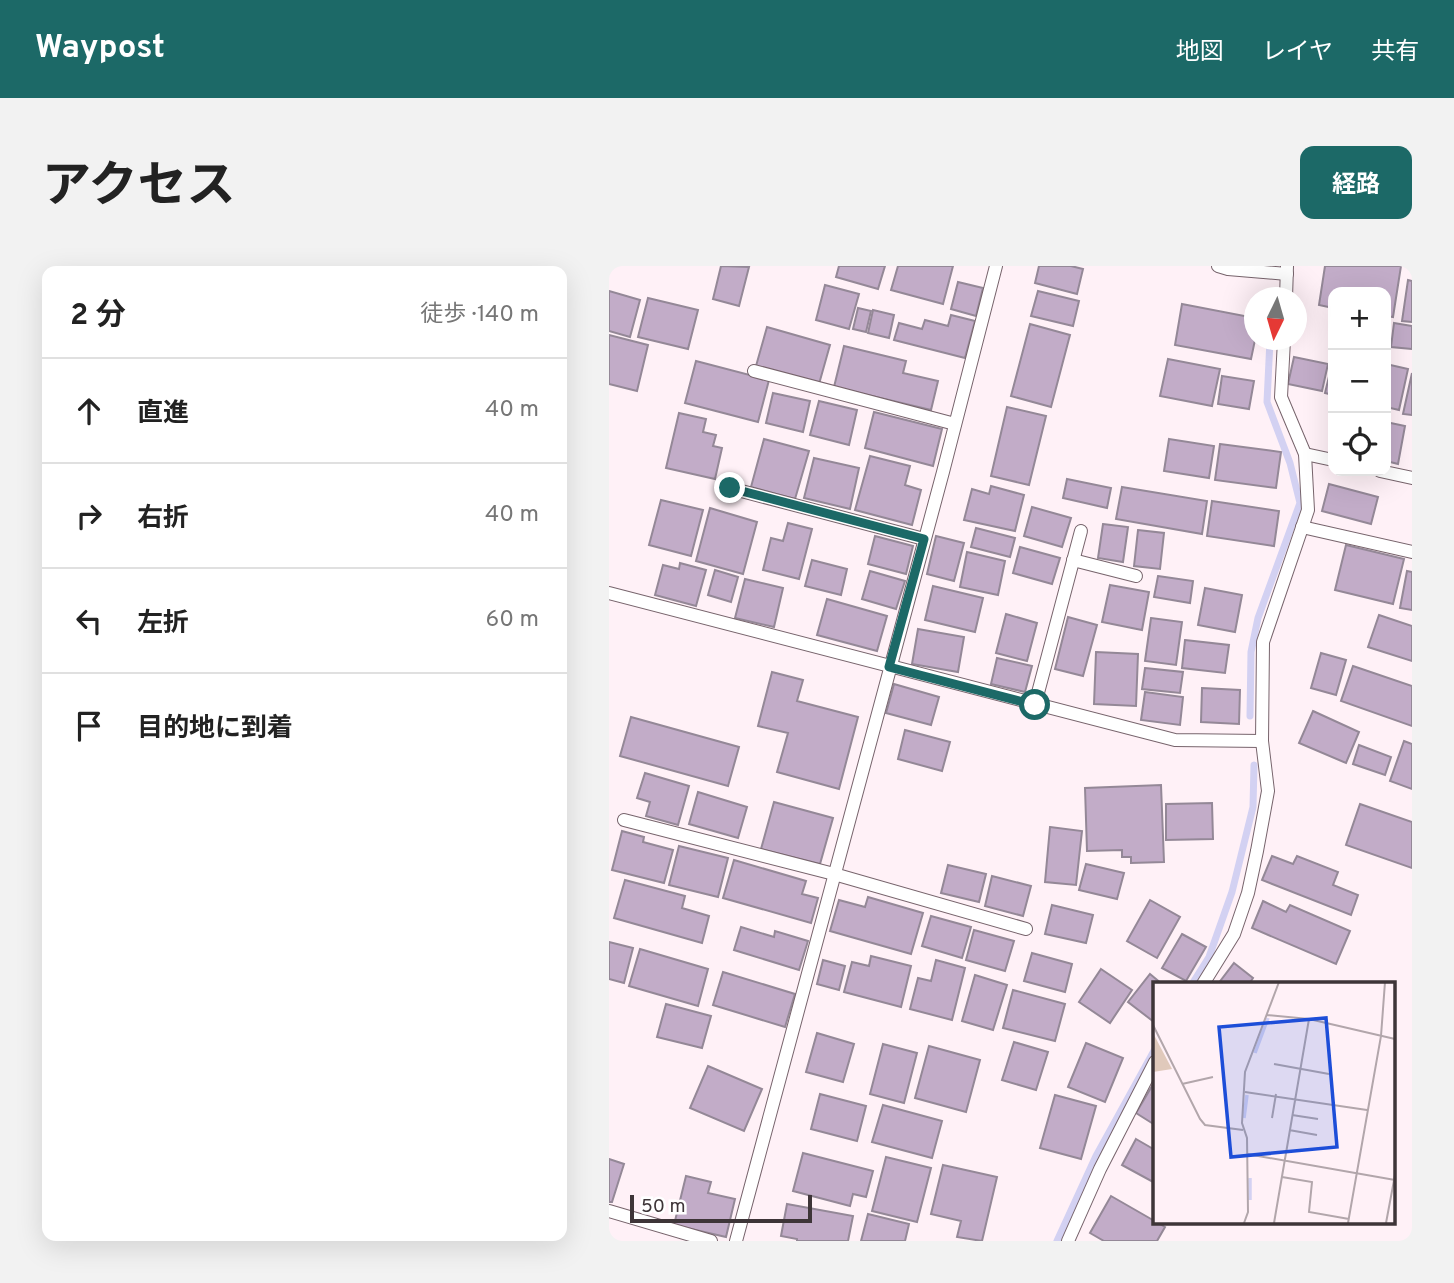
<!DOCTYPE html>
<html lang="ja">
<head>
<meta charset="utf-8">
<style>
	body { margin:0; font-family:Overpass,"Noto Sans JP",sans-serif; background:#f2f2f2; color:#222 }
	.controls { position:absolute; right:21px; top:21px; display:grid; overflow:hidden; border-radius:14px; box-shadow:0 7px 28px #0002 }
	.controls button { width:63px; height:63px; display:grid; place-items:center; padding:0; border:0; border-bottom:2px solid #e0e0e0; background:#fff; color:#222; font:35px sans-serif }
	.compass { position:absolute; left:635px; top:21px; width:63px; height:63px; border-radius:50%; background:#fff; box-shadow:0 7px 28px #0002; rotate:185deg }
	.scale { position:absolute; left:21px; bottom:18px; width:182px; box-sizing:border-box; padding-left:7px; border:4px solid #3e3538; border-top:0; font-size:19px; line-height:24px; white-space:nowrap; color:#3e3538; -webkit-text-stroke:5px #fff; paint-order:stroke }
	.stop { position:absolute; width:21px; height:21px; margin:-16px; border:5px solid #1c6967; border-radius:50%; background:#fff }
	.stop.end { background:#1c6967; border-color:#fff; box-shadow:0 2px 7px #0008 }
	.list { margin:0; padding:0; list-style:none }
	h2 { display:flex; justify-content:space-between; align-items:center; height:91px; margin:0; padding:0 28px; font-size:30px }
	h2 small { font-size:23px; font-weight:400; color:#767676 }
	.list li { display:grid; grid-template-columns:46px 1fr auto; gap:21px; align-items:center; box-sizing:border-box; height:105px; padding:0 28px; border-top:2px solid #e0e0e0 }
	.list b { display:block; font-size:26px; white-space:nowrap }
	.list em { font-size:23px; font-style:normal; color:#767676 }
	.icon { flex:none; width:38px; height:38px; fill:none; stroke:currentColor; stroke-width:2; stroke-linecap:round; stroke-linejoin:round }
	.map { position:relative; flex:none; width:803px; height:975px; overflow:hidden; border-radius:14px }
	header { display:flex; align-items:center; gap:42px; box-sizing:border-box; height:98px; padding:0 35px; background:#1c6967; color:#fff }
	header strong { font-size:33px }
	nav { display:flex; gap:38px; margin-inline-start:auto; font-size:24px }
	.intro { display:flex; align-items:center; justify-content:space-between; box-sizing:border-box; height:168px; padding:0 42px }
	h1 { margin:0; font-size:49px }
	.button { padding:18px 32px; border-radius:14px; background:#1c6967; color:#fff; font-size:24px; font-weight:700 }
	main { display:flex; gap:42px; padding:0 42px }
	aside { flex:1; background:#fff; border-radius:14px; box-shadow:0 7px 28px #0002 }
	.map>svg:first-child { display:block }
</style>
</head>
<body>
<header>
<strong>Waypost</strong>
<nav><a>地図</a><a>レイヤ</a><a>共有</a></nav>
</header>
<div class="intro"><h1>アクセス</h1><a class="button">経路</a></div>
<main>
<aside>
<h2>2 分<small>徒歩 · 140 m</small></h2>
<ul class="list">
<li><svg class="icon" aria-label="ahead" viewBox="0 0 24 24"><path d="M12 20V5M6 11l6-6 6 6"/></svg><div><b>直進</b></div><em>40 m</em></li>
<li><svg class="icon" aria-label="right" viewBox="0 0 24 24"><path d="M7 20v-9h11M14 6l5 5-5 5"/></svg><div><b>右折</b></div><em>40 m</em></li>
<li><svg class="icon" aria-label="left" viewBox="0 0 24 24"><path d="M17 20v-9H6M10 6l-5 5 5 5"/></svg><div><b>左折</b></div><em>60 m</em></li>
<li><svg class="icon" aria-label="arrive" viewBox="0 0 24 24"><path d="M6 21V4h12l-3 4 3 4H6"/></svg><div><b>目的地に到着</b></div></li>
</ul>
</aside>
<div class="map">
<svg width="803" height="975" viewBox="0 0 803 975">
	<rect width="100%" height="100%" fill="#fff1f7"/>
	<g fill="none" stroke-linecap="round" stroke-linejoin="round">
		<g stroke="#d3d1f2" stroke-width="7">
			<path d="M663,32V31"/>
			<path d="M641,450L642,386L649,352L691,237L681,197L658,136L661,74"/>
			<path d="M583,718L600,691L623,626L644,541L645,499"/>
			<path d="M448,975L487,890L546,783"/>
		</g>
	</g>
	<g fill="#c2acc8" stroke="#948897" stroke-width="2">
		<path d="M112,0L140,1L130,40L104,33Z"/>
		<path d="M230,0H276L269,23L227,11Z"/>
		<path d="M289,0H344L334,38L282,24Z"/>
		<path d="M430,0H462L474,3L468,28L426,17Z"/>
		<path d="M716,0H792L784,51L777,50V26H724V42L710,39Z"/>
		<path d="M799,14L803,15V56L793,55Z"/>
		<path d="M349,16L374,22L367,50L342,43Z"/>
		<path d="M216,19L250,28L240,63L207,54Z"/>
		<path d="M0,25L31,34L21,71L0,65Z"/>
		<path d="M429,25L470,35L464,60L422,50Z"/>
		<path d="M39,32L89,44L79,83L29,71Z"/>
		<path d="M573,38L646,52V74L642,93L566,79Z"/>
		<path d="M249,42L262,45L257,66L244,63Z"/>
		<path d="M264,44L285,49L280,72L259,67Z"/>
		<path d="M342,49L366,55L356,92L285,74L290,57L313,63L316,54L339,60Z"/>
		<path d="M785,57L803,60V83L782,81Z"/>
		<path d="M421,58L461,69L442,141L402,130Z"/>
		<path d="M158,61L221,79L210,118L147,100Z"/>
		<path d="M0,69L39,79L28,125L0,118Z"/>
		<path d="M235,80L297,95L294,107L329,115L322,144L225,121Z"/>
		<path d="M685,91L719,98L713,125L679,118Z"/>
		<path d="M559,93L611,103L603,140L551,130Z"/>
		<path d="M724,94V129L716,127Z"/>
		<path d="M87,95L160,114L149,156L76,137Z"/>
		<path d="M777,98L799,103L790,144L777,141Z"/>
		<path d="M803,107V149L794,148Z"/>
		<path d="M613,110L645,115L640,143L609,138Z"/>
		<path d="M164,127L201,135L194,166L157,157Z"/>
		<path d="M210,135L248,144L240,179L201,169Z"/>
		<path d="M398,141L437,150L420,219L382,210Z"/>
		<path d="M265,146L333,163L324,200L256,182Z"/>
		<path d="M70,147L97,153L94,166L107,169L104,180L113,182L106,213L57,202Z"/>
		<path d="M777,156L796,160L789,198L777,195Z"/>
		<path d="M155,173L200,185L186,233L142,221Z"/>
		<path d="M560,173L605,180L600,212L555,205Z"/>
		<path d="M611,178L672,186L667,222L606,214Z"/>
		<path d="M261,190L301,200L296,219L312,224L303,259L246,244Z"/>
		<path d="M205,192L250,202L241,243L195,232Z"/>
		<path d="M458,213L502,222L498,242L454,232Z"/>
		<path d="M720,218L769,231L762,258L713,245Z"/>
		<path d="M382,220L415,229L406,265L355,254L363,223L380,228Z"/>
		<path d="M513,221L598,235L593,268L507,253Z"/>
		<path d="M52,234L94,244L82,290L40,279Z"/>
		<path d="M603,235L670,245L665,280L598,270Z"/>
		<path d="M423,241L462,252L453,281L415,270Z"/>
		<path d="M101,242L148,256L134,308L87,295Z"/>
		<path d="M179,257L203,263L190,313L154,304L162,272L174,275Z"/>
		<path d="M494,258L519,261L514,296L489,292Z"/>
		<path d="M367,262L406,272L401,291L362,281Z"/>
		<path d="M529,264L555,267L551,303L525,300Z"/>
		<path d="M266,270L304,280L297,308L259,298Z"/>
		<path d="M327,270L355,277L345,315L318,308Z"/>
		<path d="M737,279L795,293L784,338L726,324Z"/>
		<path d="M411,281L451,292L443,318L404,307Z"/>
		<path d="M358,286L396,295L389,329L351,321Z"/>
		<path d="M203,294L238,303L232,329L196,320Z"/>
		<path d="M71,297L97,304L87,340L46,329L54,299L70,303Z"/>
		<path d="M106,304L129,311L122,336L99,329Z"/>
		<path d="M261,305L296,315L287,343L253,333Z"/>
		<path d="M798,305L803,306V344L791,342Z"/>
		<path d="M549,310L584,315L581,337L545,331Z"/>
		<path d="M136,313L174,322L165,361L126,352Z"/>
		<path d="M501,319L540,326L533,364L493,356Z"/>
		<path d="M324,320L374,332L366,366L316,354Z"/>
		<path d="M596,322L633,329L626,366L589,359Z"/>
		<path d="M218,333L278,350L268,385L208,369Z"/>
		<path d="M397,348L428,357L418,395L387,387Z"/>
		<path d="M770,349L803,360V395L759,381Z"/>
		<path d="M459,351L488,359L474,410L446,403Z"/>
		<path d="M542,352L573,356L567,399L536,395Z"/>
		<path d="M309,363L355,371L349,406L303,398Z"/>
		<path d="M576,374L620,379L616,407L573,402Z"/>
		<path d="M487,386L529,388L527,440L485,438Z"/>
		<path d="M712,387L737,394L727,429L702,422Z"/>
		<path d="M388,392L423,400L416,426L382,418Z"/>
		<path d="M744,400L803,420V460L732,435Z"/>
		<path d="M536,402L574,406L571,427L533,423Z"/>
		<path d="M163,406L194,414L188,435L249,451L230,523L168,506L179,467L149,460Z"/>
		<path d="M285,418L330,431L322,459L277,447Z"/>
		<path d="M593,422L631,424L630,458L592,456Z"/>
		<path d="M536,426L574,431L571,459L532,454Z"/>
		<path d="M704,445L750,466L737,497L690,477Z"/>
		<path d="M22,451L130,481L119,520L11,490Z"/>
		<path d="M296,464L341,476L333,505L289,493Z"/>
		<path d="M795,475L803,478V523L781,515Z"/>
		<path d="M750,479L782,491L776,509L744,498Z"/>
		<path d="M36,507L80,520L69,559L37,550L41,536L28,532Z"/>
		<path d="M552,519L555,596L522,597V591H513V584L478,585L476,522Z"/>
		<path d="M89,526L138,541L129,572L80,558Z"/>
		<path d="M165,536L224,552L211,598L152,583Z"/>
		<path d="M603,537L604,573L557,574V538Z"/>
		<path d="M751,538L803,556V602L737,579Z"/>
		<path d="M441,561L473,565L467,619L436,616Z"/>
		<path d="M13,565L35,571L34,576L64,584L55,617L3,604Z"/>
		<path d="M70,580L119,592L109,631L60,619Z"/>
		<path d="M663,590L684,598L688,590L729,606L724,619L749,629L742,649L653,614Z"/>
		<path d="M125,594L197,615L193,628L209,632L202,657L114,632Z"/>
		<path d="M477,598L515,607L508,633L470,624Z"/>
		<path d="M339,599L377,608L370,636L332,627Z"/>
		<path d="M383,610L422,620L414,650L376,640Z"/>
		<path d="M16,614L76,630L73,642L100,650L93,677L5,652Z"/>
		<path d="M259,631L314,647L302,688L221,665L230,634L256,641Z"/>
		<path d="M541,634L571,651L548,692L518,675Z"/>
		<path d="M654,635L677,646L681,639L741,665L727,698L643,662Z"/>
		<path d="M443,639L484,649L477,677L436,668Z"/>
		<path d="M322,650L362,661L353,692L313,680Z"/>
		<path d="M132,661L165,671L166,665L199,675L190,704L125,684Z"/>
		<path d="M365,664L405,675L396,705L357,694Z"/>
		<path d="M573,668L597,681L577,715L553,702Z"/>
		<path d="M0,676L24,682L15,717L0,713Z"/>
		<path d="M31,683L99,703L89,740L20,720Z"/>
		<path d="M423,687L463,698L456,726L415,715Z"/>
		<path d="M262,690L302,700L292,741L235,726L243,696L260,700Z"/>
		<path d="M214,694L236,700L230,724L208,718Z"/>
		<path d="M327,694L356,702L343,754L301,743L309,712L322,715Z"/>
		<path d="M625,697L644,712L640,718H609Z"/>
		<path d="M492,703L523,724L501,757L470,736Z"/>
		<path d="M114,706L186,728L176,761L104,739Z"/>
		<path d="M541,708L553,718H546L545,756L519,736Z"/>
		<path d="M366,709L398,719L384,764L353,755Z"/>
		<path d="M404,724L456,738L446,775L394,762Z"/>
		<path d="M57,738L102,750L93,782L48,771Z"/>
		<path d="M208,767L245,778L234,816L197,806Z"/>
		<path d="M405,776L439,786L427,824L393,814Z"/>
		<path d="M477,777L514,792L496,836L459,821Z"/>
		<path d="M274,778L308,787L295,837L261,828Z"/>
		<path d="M320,780L371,794L357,846L306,832Z"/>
		<path d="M99,800L153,823L135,865L81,842Z"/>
		<path d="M546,815V859L527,847Z"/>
		<path d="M211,828L257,840L248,875L202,863Z"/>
		<path d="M446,829L487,840L472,893L431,882Z"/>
		<path d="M274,839L333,855L323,892L263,876Z"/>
		<path d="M527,873L546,884V917L513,899Z"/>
		<path d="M194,887L264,905L257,931L244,928L241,940L184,925Z"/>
		<path d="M277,891L322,902L308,956L263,945Z"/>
		<path d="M0,893L15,898L3,936H0Z"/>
		<path d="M334,899L388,911L373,975L348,971L352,955L322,948Z"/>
		<path d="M77,910L102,916L99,927L126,933L117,971L65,959Z"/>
		<path d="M502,930L556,961L548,975H495L481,967Z"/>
		<path d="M178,938L244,950L239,975H188V973L172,970Z"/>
		<path d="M259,948L300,958L296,975H252Z"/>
	</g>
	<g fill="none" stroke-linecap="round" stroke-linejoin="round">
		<defs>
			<g id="service">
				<path d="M609,0L619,3L678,8"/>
				<path d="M677,32L678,0"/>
				<path d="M145,105L346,158"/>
				<path d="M696,188L724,194"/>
				<path d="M771,205L803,212"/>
				<path d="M121,222L315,273"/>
				<path d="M693,261L803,286"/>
				<path d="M464,294L527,310"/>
				<path d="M0,327L566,474L653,475"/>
				<path d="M426,438L472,265"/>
				<path d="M15,554L225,608L417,663"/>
				<path d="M594,718L625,668L639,627L648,585L659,525L653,475L654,376L699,244L696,188L672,131L675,74"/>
				<path d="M0,945L102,975"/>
				<path d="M127,975L334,206L387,0"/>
				<path d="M459,975L491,903L546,796"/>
			</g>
		</defs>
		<use href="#service" stroke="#77646c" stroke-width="14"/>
		<use href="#service" stroke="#fff" stroke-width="12"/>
	</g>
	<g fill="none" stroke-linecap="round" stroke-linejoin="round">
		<path stroke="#1c6967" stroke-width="9" d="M121,222L315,273L280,401L426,439"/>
	</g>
	<g transform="translate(544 716)">
		<rect width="242" height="242" fill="#fff1f7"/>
		<path d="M0,51L19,87L0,90Z" fill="#e0c9bb"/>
		<path fill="none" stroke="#d3d1f2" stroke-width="3.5" d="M102,71L115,36M91,136L94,113M97,196V218"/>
		<path fill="none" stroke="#b2a6ab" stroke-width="2" d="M114,33L156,37L242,57M0,43L47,137L52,143L90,148M121,82L176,92M29,102L60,95M92,110L214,128M139,133L165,137M119,136L123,112M136,148L164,153M94,172L242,198M129,195L159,200L156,230L196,237M91,241L95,230L94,156L89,141L92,90L126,0M121,241L156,37M195,241L228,54L232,0M233,241L242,193"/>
		<path fill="#1d4ed8" fill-opacity="0.15" stroke="#1d4ed8" stroke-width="3.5" d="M173,36L184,165L78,175L66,45Z"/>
		<rect width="242" height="242" fill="none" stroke="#3e3538" stroke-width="3.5"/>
	</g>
</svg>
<div class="controls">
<button>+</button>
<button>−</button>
<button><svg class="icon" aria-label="locate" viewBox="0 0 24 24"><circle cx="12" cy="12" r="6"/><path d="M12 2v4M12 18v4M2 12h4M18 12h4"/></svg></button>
</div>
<svg class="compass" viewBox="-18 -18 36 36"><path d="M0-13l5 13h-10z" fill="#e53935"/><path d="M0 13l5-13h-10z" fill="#767676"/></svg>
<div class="scale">50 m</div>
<div class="stop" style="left:426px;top:439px"></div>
<div class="stop end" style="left:121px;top:222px"></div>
</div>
</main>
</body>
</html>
